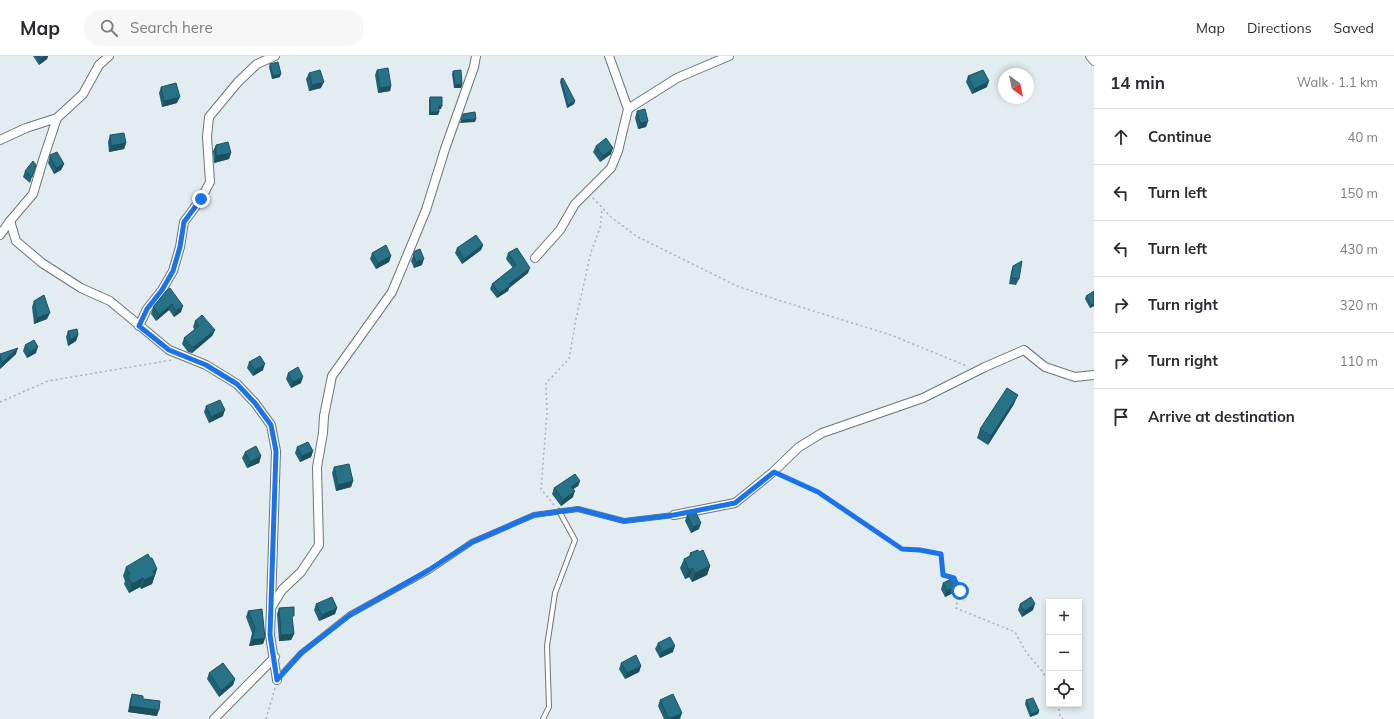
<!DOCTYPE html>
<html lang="en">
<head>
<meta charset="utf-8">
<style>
	body { margin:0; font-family:Mulish,sans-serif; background:#f7f7f7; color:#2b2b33 }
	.controls { position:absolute; right:12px; bottom:12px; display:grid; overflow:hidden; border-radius:0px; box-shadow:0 2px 6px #0003 }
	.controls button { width:36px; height:36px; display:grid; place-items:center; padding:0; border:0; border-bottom:1px solid #e1e1e2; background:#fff; color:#2b2b33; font:20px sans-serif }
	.compass { position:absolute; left:998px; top:12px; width:36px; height:36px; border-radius:50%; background:#fff; box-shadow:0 2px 6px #0003; rotate:147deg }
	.stop { position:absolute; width:12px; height:12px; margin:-9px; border:3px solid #1a73e8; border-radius:50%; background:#fff }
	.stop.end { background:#1a73e8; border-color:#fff; box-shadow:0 1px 4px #0008 }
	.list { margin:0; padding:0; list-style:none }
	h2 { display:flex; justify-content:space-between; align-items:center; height:52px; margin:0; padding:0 16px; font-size:17px }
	h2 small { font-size:13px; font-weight:400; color:#7c7c81 }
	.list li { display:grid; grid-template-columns:26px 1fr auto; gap:12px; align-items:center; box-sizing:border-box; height:56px; padding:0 16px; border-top:1px solid #e1e1e2 }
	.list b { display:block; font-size:15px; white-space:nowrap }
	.list em { font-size:13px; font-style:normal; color:#7c7c81 }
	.icon { flex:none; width:22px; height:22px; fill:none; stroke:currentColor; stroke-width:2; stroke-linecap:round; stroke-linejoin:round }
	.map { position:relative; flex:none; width:1094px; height:663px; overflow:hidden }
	header { display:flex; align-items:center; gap:24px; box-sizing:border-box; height:56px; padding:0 20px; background:#fff; border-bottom:1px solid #e1e1e2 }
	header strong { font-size:19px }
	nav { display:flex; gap:22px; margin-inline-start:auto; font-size:14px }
	.search { width:280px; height:36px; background:#f7f7f7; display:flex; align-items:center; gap:10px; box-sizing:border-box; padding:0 14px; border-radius:22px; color:#7c7c81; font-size:15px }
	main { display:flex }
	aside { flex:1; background:#fff }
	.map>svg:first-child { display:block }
</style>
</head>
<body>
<header>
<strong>Map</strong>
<div class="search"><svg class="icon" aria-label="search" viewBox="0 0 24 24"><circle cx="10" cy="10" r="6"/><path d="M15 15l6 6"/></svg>Search here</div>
<nav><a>Map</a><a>Directions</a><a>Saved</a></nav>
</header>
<main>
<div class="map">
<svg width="1094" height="663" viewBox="0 0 1094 663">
	<rect width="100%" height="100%" fill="#e3ecf0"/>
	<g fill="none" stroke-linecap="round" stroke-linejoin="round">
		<defs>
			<g id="service">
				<path d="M277,623L301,597L349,559L429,515L472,486L534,459L578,453L624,465L674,459"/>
				<path d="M543,663L549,651L547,590L555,537L575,484L559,455"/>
			</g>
			<g id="minor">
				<path d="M609,0L628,53L677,22L729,0"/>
				<path d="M1090,0L1094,5"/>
				<path d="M57,62L83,38L99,9L109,0"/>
				<path d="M0,84L26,72L57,62L43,104L33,138L10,165"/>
				<path d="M0,179L10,165L16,185L42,207L81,232L110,245L169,294L206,309L237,328L255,347L271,369L276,395L271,550"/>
				<path d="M535,202L560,174L575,148L611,112L618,95L628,53"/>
				<path d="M139,270L147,253L162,234L173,215L180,191L184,166L201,143L210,126L207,81L209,61L238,26L257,8L275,0"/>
				<path d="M674,459L735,447L773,416L799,391L822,377L923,342L985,311L1024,294L1045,311L1075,321L1094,319"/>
				<path d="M277,624L270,579L271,552L282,534L301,516L319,489L317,411L323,377L324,360L332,320L392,236L426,154L445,93L474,11L476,0"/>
				<path d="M214,663L275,601"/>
			</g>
		</defs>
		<use href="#service" stroke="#6d7578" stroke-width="6"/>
		<use href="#minor" stroke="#6d7578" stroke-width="10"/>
		<g stroke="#aab1b4" stroke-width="1.5" stroke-dasharray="2 3" stroke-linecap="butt">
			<path d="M593,142L611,161L636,180L737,230L778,244L891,279L967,310"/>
			<path d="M0,346L48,325L172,304"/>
			<path d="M781,419L818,436L902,493L920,494L941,497L943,519L954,523L959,535L956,552L1015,576L1026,596L1042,615L1049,626"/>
			<path d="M554,449L541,433L547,357L546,327L569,303L576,263L591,196L600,172L602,153"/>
			<path d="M1058,648L1060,660L1063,663"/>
			<path d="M266,663L275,632"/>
		</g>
		<use href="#service" stroke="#fff" stroke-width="4"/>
		<use href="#minor" stroke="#fff" stroke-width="8"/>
	</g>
	<g fill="#226275">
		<path d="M33,0H48L47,3L39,9Z"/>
		<path d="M270,8L280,21L272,23L269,11Z"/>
		<path d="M377,14L391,30L390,35L378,37L375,19Z"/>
		<path d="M453,15L462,28L461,32H454L452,18Z"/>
		<path d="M309,17L321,32L309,35L306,23Z"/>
		<path d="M968,20L987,31L972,38L966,26Z"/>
		<path d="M561,23L575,45L574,48L567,52L560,26Z"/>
		<path d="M161,31L177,47L162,51L159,37Z"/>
		<path d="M430,41L441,53H439L438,59H429V44Z"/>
		<path d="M637,55L648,65L646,71L638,73L635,62Z"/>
		<path d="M110,79L126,87L124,93L109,96L108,86Z"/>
		<path d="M216,89L231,97L229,103L214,107L213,95Z"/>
		<path d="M596,90L611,98L600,106L593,96Z"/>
		<path d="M50,99L64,108L61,114L54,118L48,107Z"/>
		<path d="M36,109L30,127L23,121L25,115Z"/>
		<path d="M483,189L481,194L462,208L455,197L457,192Z"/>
		<path d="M415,195L422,209L414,212L411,205Z"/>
		<path d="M372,197L391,200L389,206L376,213L370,203Z"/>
		<path d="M508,197L528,217L509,232L508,235L497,242L490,233L492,228L513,212L506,203Z"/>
		<path d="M1013,210L1019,223L1016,229L1009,228L1011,216Z"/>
		<path d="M166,235L181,256L174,261L169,254L156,265L151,258L153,251Z"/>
		<path d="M1086,240L1094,250L1090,252L1085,243Z"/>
		<path d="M34,245L47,263L34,268L32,251Z"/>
		<path d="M195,265L215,274L212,280L192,297L188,296L182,288L184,282L195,274L193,271Z"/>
		<path d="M68,275L78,279L76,285L68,290L66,281Z"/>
		<path d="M25,289L36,297L27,302L23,295Z"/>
		<path d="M16,298L0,313V300Z"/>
		<path d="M249,306L263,314L253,320L247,312Z"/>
		<path d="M288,317L301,327L291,332L286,323Z"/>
		<path d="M1014,348L988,389L977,382L980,373Z"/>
		<path d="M206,350L223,360L209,367L204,356Z"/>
		<path d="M297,391L313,395L311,401L300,406L295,397Z"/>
		<path d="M245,396L261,400L259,407L247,412L242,402Z"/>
		<path d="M334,411L353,425L351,431L336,435L332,417Z"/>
		<path d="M580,425L578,430L573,433V441L561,450L552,438L554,432Z"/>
		<path d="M687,459L699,473L691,477L685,465Z"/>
		<path d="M699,496L710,510L707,519L692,526L689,521L685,523L680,512L684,503L689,501L690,497Z"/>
		<path d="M126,511L157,513L152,528L141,533L140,531L129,537L124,528L125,525L123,520Z"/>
		<path d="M943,527L957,530L955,536L945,541L941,533Z"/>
		<path d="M316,548L337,552L335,558L319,565L314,554Z"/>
		<path d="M1020,548L1033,554L1022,561L1018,554Z"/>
		<path d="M279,552L294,578L291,584L279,585L277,558Z"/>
		<path d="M248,555L265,582L263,588L249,590L252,577L246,561Z"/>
		<path d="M658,587L673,596L660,602L655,593Z"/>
		<path d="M621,607L641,610L639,616L625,623L619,613Z"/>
		<path d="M209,617L235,623L233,629L219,641L207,623Z"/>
		<path d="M132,638L157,660L128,656L130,644Z"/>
		<path d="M660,644L680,663H664L658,650Z"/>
		<path d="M1026,644L1039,655L1038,658L1030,661L1025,648Z"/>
	</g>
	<g fill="#1c505f">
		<path d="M45,0H48L47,3L39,9L41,3Z"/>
		<path d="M281,18L280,21L272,23L273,20Z"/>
		<path d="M989,25L987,31L972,38L974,33Z"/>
		<path d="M324,26L321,32L309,35L312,29Z"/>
		<path d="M462,28L461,32H454L455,29Z"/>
		<path d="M391,30L390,35L378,37L380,32Z"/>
		<path d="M180,41L177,47L162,51L164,45Z"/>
		<path d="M575,45L574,48L567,52L568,49Z"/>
		<path d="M439,50H442L441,53H438Z"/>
		<path d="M430,56H439L438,59H429Z"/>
		<path d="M476,63L475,66L460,67L461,64Z"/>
		<path d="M648,65L646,71L638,73L640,67Z"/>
		<path d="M126,87L124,93L109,96L111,90Z"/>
		<path d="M613,92L611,98L600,106L603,100Z"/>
		<path d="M231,97L229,103L214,107L216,100Z"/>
		<path d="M64,108L61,114L54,118L56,112Z"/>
		<path d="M483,189L481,194L462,208L464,203Z"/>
		<path d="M391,200L389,206L376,213L378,207Z"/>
		<path d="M424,203L422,209L414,212L416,206Z"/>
		<path d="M530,212L528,217L509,232L508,235L497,242L499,237L509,228Z"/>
		<path d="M172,248L169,254L156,265L159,259Z"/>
		<path d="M1094,248V250L1090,252L1091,249Z"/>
		<path d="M183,250L181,256L174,261L176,255Z"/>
		<path d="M50,257L47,263L34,268L37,262Z"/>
		<path d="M215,274L212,280L192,297L194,291Z"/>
		<path d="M78,279L76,285L68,290L70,284Z"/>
		<path d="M38,291L36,297L27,302L30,296Z"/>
		<path d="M18,292L16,298L0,313L2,307Z"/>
		<path d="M265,308L263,314L253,320L255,314Z"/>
		<path d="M303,321L301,327L291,332L293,326Z"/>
		<path d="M1018,339L1014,348L988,389L991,380Z"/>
		<path d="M225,354L223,360L209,367L211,361Z"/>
		<path d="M313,395L311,401L300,406L302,400Z"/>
		<path d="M261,400L259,407L247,412L250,406Z"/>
		<path d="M353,425L351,431L336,435L338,429Z"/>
		<path d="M580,425L578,430L569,436L571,431Z"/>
		<path d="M575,435L573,441L561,450L563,444Z"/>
		<path d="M701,467L699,473L691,477L693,471Z"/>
		<path d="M710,510L707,519L692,526L695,517Z"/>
		<path d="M693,512L689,521L685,523L689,514Z"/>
		<path d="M157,513L152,528L141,533L144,524L153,515Z"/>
		<path d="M143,522L140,531L129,537L132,528Z"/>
		<path d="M957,530L955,536L945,541L947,535Z"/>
		<path d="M1035,548L1033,554L1022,561L1024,555Z"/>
		<path d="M337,552L335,558L319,565L322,559Z"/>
		<path d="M294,578L291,584L279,585L281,579Z"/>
		<path d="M265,582L263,588L249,590L252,584Z"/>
		<path d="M675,590L673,596L660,602L662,596Z"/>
		<path d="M641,610L639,616L625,623L627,617Z"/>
		<path d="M235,623L233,629L219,641L221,635Z"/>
		<path d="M130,650L159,654L157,660L128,656Z"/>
		<path d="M1039,655L1038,658L1030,661L1031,658Z"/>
		<path d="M682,657L680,663H669Z"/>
	</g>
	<g fill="#287288" stroke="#1c505f">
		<path d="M39,0H45L41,3Z"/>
		<path d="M278,6L281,18L273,20L270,8Z"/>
		<path d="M388,12L391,30L380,32L377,14Z"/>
		<path d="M320,14L324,26L312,29L309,17Z"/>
		<path d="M461,14L462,28L455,29L453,15Z"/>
		<path d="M983,14L989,25L974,33L968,20Z"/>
		<path d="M563,22L575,45L568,49L561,23Z"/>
		<path d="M176,27L180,41L164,45L161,31Z"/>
		<path d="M430,41H442V50H439V56H430Z"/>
		<path d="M645,53L648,65L640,67L637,55Z"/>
		<path d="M475,56L476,63L461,64L463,58Z"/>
		<path d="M124,77L126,87L111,90L110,79Z"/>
		<path d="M606,82L613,92L603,100L596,90Z"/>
		<path d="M228,86L231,97L216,100V89Z"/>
		<path d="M57,96L64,108L56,112L50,101V99Z"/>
		<path d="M33,105L36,109L32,121L25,115Z"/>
		<path d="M476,179L483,189L464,203L457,192Z"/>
		<path d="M386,189L391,200L378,207L372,197Z"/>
		<path d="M517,192L530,212L509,228L510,230L499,237L492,228L516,209L508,197Z"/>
		<path d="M420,193L424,203L416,206L413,199L415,195Z"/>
		<path d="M1022,205L1019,223L1011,222L1013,210Z"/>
		<path d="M170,232L183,250L176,255L172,248L159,259L153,251L166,235Z"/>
		<path d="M1094,235V248L1091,249L1086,240Z"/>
		<path d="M44,239L50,257L37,262L34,245Z"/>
		<path d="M202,259L215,274L194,291L191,290L184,282L199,270L195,265Z"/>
		<path d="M77,273L78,279L70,284L68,275Z"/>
		<path d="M34,284L38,291L30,296L25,289Z"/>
		<path d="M18,292L2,307L0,298Z"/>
		<path d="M260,300L265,308L255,314L249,306Z"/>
		<path d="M298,311L303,321L293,326L288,317Z"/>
		<path d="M1007,332L1018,339L991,380L980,373Z"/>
		<path d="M220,344L225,354L211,361L206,350Z"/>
		<path d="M308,386L313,395L302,400L297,391Z"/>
		<path d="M256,390L261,400L250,406L245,396Z"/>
		<path d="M349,408L353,425L338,429L334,411Z"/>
		<path d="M575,418L580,425L571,431L575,435L563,444L554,432Z"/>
		<path d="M695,455L701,467L693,471L687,459Z"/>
		<path d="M698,494L699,496L703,494L710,510L695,517L693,512L689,514L684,503L692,499L690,497Z"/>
		<path d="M148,498L150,502H152L157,513L153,515L155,519L144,524L143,522L132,528L127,519L130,518L126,511Z"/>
		<path d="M953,522L957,530L947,535L943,527Z"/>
		<path d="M332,541L337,552L322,559L316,548Z"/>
		<path d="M1031,541L1035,548L1024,555L1020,548Z"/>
		<path d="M294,551V560H292L294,578L281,579L279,552Z"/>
		<path d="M262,553L265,582L252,584L255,571L248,555Z"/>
		<path d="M670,581L675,590L662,596L658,587Z"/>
		<path d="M636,599L641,610L627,617L621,607Z"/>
		<path d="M223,607L235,623L221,635L209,617Z"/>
		<path d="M132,638L143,640V643L160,645L159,654L130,650Z"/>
		<path d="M673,638L682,657L669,663L660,644Z"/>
		<path d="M1033,642L1039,655L1031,658L1026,644Z"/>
	</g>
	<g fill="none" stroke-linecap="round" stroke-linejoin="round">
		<path stroke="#1a73e8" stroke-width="5" d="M201,143L184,166L180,191L173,215L162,234L147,253L139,270L169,294L206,309L237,328L255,347L271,369L276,395L270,579L277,624L301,597L350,559L429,514L472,486L534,459L578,453L624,465L674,459L735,447L774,416L818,436L902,493L920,494L941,498L943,519L954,522L960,535"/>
	</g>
</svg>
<div class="controls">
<button>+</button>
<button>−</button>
<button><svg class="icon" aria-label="locate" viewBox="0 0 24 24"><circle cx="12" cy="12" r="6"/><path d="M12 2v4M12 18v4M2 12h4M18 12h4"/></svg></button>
</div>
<svg class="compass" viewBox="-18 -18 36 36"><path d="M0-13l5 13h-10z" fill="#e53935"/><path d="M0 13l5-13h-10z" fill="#7c7c81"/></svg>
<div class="stop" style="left:960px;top:535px"></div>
<div class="stop end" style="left:201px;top:143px"></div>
</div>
<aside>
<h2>14 min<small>Walk · 1.1 km</small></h2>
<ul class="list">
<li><svg class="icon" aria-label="ahead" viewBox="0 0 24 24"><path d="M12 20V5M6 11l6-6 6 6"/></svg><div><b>Continue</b></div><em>40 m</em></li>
<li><svg class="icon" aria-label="left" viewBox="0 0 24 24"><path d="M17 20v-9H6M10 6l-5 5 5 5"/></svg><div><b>Turn left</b></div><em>150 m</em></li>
<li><svg class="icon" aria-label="left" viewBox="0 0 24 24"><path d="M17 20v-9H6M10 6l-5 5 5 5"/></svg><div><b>Turn left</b></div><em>430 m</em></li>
<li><svg class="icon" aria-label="right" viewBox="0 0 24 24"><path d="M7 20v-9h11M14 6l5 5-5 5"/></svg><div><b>Turn right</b></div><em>320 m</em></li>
<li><svg class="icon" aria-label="right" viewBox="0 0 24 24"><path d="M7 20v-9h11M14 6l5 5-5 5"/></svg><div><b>Turn right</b></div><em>110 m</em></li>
<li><svg class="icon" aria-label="arrive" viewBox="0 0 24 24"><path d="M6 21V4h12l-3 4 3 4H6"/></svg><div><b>Arrive at destination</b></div></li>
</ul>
</aside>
</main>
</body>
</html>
